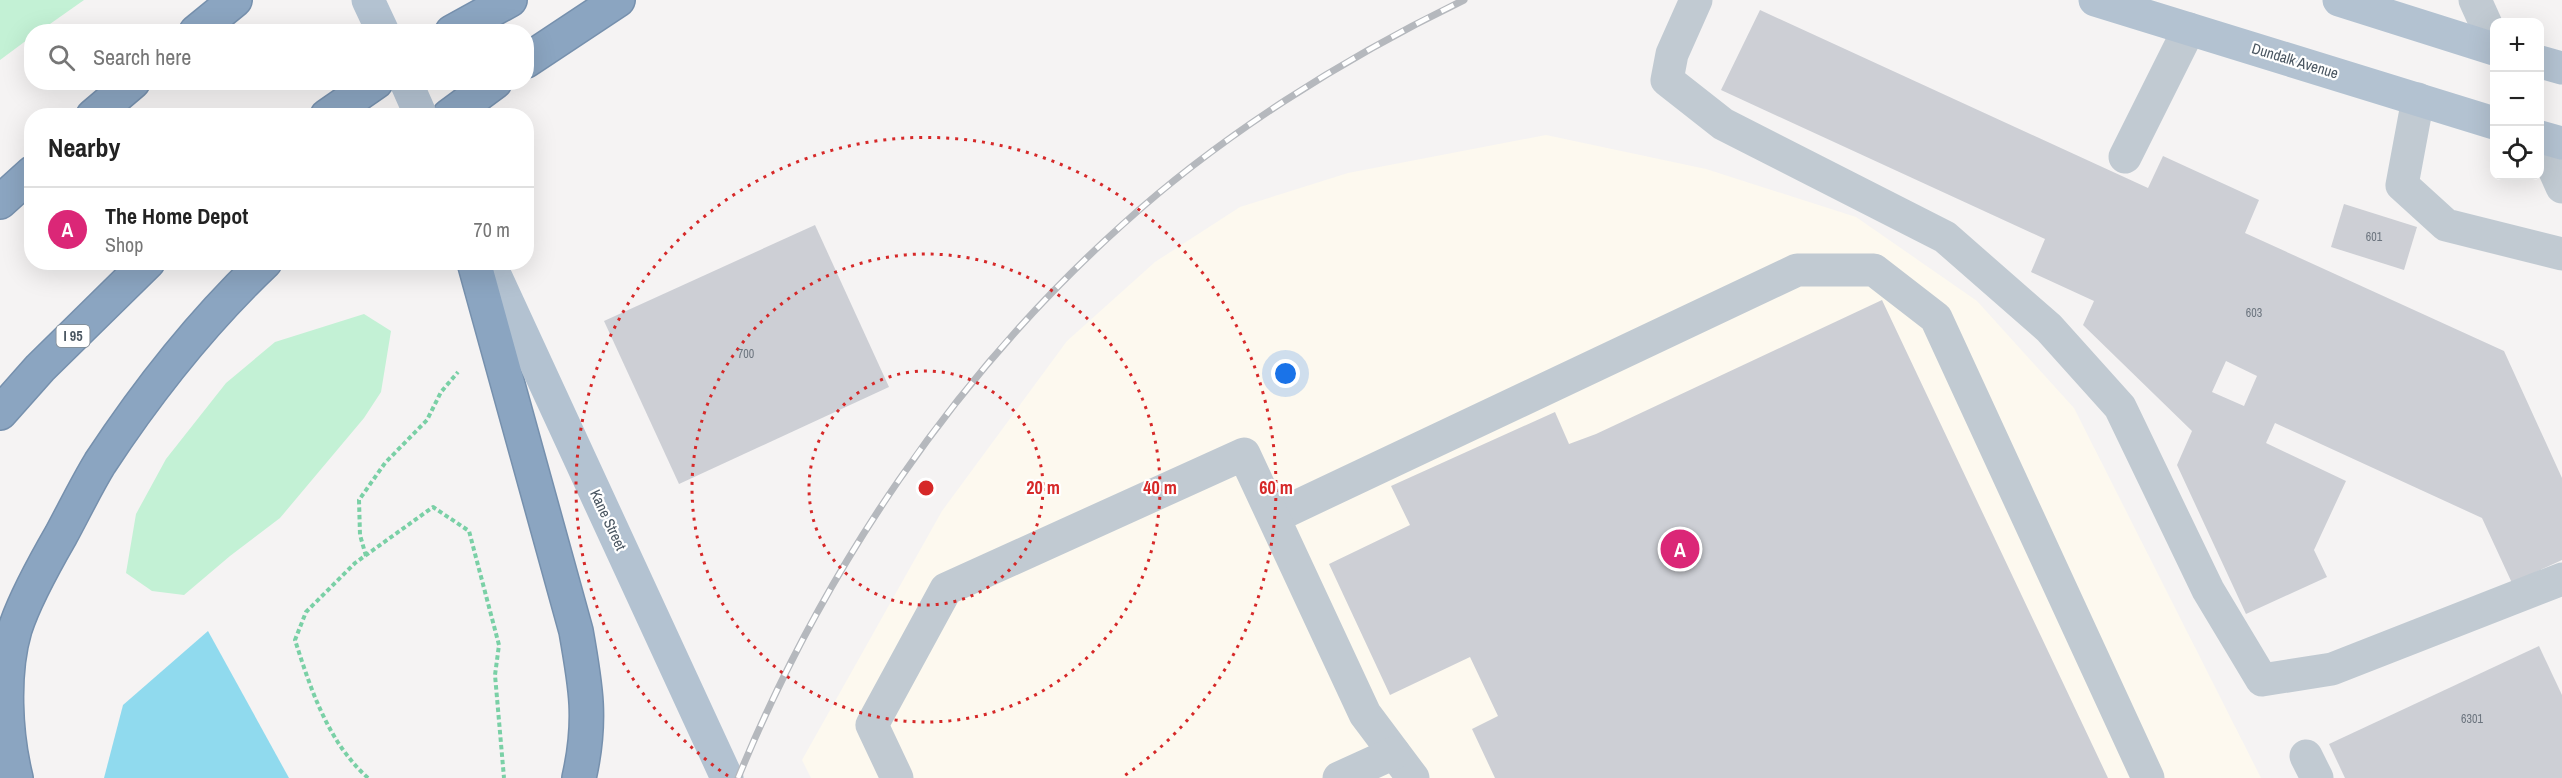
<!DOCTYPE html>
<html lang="en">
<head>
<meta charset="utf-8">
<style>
	body { margin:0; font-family:"Archivo Narrow",sans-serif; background:#f2f2f2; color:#222 }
	.controls { position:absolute; right:18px; top:18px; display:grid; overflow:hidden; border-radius:12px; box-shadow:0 6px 24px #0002 }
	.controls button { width:54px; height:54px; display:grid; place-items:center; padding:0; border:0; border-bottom:2px solid #e0e0e0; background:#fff; color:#222; font:30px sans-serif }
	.you { position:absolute; left:1286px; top:374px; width:21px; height:21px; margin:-15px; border:4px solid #fff; border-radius:50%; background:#1a73e8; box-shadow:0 0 0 9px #1a73e833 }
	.badge { display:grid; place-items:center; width:39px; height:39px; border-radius:50%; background:#db2777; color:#fff; font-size:20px; font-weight:700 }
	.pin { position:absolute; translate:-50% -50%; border:3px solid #fff; box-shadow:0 2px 6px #0006 }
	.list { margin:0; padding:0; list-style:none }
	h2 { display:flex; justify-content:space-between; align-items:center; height:78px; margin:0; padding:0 24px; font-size:26px }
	h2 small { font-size:20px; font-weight:400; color:#767676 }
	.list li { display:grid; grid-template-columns:39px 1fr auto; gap:18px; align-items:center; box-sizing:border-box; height:84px; padding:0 24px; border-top:2px solid #e0e0e0 }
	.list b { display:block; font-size:22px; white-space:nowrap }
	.list p { margin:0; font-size:20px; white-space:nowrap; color:#767676 }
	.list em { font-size:20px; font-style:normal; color:#767676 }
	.icon { flex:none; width:33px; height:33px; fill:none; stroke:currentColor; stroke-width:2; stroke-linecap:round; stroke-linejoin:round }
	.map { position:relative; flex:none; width:2562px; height:778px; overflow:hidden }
	.search { position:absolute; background:#fff; box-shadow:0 6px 24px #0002; left:24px; top:24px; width:510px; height:66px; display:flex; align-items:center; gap:15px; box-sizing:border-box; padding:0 21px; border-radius:24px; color:#767676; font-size:22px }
	.panel { position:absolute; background:#fff; box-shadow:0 6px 24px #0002; left:24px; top:108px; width:510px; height:162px; border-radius:24px }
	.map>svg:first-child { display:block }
</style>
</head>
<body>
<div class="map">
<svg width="2562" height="778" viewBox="0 0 2562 778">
	<rect width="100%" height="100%" fill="#f5f3f3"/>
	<path fill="#fdf9ef" d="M1546,135L1706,169L1856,217L1977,301L2074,408L2261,778H811L802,760L942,511L1067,341L1155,262L1240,207L1348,173Z"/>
	<g fill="#c3f1d5">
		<path d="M0,0H84L40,31L32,32L31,37L0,60Z"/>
		<path d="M364,314L391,331L381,392L364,418L280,518L230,556L184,595L152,591L126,573L136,514L166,459L226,383L275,342Z"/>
	</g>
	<path fill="#90daee" d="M208,631L289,778H104L123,705Z"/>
	<g fill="#cdcfd5" fill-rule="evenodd">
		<path d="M1760,10L2148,188L2163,156L2259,200L2245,233L2504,351L2562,478V560L2512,583L2482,518L2275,423L2266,443L2346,481L2314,550L2327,577L2246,614L2177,465L2192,431L2083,325L2094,301L2031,272L2045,239L1721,90ZM2226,361L2257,376L2244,406L2212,392Z"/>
		<path d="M2344,204L2417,227L2404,270L2331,247Z"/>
		<path d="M815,225L889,387L679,484L604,321Z"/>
		<path d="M1882,300L2108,778H1495L1472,729L1498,716L1470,657L1390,695L1329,564L1410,525L1391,486L1555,412L1569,444L1596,434Z"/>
		<path d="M2539,646L2562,695V778H2345L2329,744Z"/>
	</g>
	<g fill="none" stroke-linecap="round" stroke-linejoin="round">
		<defs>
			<g id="highway">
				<path d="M196,32L235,0"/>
				<path d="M452,32L510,0"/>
				<path d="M526,61L618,0"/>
				<path d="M93,116L133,82"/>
				<path d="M327,116L376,82"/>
				<path d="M449,116L495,82"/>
				<path d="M0,202L32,173"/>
				<path d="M474,262L576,631C586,687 592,721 579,778"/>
				<path d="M0,413L40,368L148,262"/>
				<path d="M16,778C5,734 2,673 15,629C24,601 46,561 61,535C74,511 86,486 100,463C146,393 204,320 265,262"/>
			</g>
		</defs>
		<use href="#highway" stroke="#7690ad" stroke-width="36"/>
		<g stroke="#7ad0a6" stroke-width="4" stroke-dasharray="4.5 3" stroke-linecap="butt">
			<path d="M366,556L360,535L359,500L385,463L427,420L441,392L458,372"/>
			<path d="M368,778C328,742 311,690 295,640L306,612L355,563L433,507L469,531L499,645L495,675L504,778"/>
		</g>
		<g stroke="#c1cad2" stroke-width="33">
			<path d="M1696,0L1672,54L1667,80L1723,124L1945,237L2049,328L2120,407L2208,590L2262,680L2332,669L2562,579"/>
			<path d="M2475,0L2494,42"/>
			<path d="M2418,99L2402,185L2446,225L2562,254"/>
			<path d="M2540,138L2562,187"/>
			<path d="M2125,157L2189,29"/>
			<path d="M1274,517L1797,270H1874L1936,318L2148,778"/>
			<path d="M2306,756L2317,778"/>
			<path d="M897,778L872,725L946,589L1244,454L1365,714L1413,778"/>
			<path d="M1339,778L1394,753"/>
		</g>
		<g stroke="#b3c2d1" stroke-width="33">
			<path d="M368,0L383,32"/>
			<path d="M2095,0L2494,123"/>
			<path d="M2339,0L2494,49"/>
			<path d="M2540,62L2562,68"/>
			<path d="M406,82L421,116"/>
			<path d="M2540,137L2562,143"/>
			<path d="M489,262L727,778"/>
		</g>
		<use href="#highway" stroke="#8ba5c1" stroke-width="33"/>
		<defs>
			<path id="rail" d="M738,778C824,569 953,377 1122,225C1221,135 1344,58 1464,0"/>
		</defs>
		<use href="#rail" stroke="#b5b8bd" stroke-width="7"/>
		<use href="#rail" stroke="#fff" stroke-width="4.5" stroke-dasharray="14" stroke-linecap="butt"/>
	</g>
	<g fill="none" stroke="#d62828" stroke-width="3" stroke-dasharray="3 6">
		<circle cx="926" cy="488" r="117"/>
		<circle cx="926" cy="488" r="234"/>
		<path d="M728 776A350 350 0 1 1 1124 776"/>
	</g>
	<g text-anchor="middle" stroke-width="4.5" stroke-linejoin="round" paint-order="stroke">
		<g font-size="12" fill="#6b747e">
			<text x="2374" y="241">601</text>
			<text x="2254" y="317">603</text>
			<text x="746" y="358">700</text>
			<text x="2472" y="723">6301</text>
		</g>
		<rect fill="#fff" stroke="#808990" stroke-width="1.5" x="56.5" y="325" width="33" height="22" rx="4.5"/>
		<g font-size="14" font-weight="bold" fill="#4a5661">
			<text x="73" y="341">I 95</text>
		</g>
		<g font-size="15" fill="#4a5661" stroke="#fff">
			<text transform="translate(2295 61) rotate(17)" y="5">Dundalk Avenue</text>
			<text transform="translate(608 520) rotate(65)" y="5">Kane Street</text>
		</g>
	</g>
	<circle cx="926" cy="488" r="9" fill="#d62828" stroke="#fff" stroke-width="3"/>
	<g font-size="18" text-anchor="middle" font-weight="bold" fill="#d62828" stroke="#fff" stroke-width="4.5" stroke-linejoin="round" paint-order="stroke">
		<text x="1043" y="494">20 m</text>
		<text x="1160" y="494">40 m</text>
		<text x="1276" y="494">60 m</text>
	</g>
</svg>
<div class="controls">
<button>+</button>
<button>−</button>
<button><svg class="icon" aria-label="locate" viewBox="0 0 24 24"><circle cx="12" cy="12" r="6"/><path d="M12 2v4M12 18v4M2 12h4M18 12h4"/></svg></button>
</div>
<div class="you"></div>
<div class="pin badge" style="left:1680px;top:549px">A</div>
<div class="search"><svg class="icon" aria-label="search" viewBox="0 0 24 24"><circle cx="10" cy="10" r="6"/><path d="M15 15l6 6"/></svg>Search here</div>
<section class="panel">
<h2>Nearby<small></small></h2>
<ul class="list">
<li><span class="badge">A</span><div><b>The Home Depot</b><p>Shop</p></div><em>70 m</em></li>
</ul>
</section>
</div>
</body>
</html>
